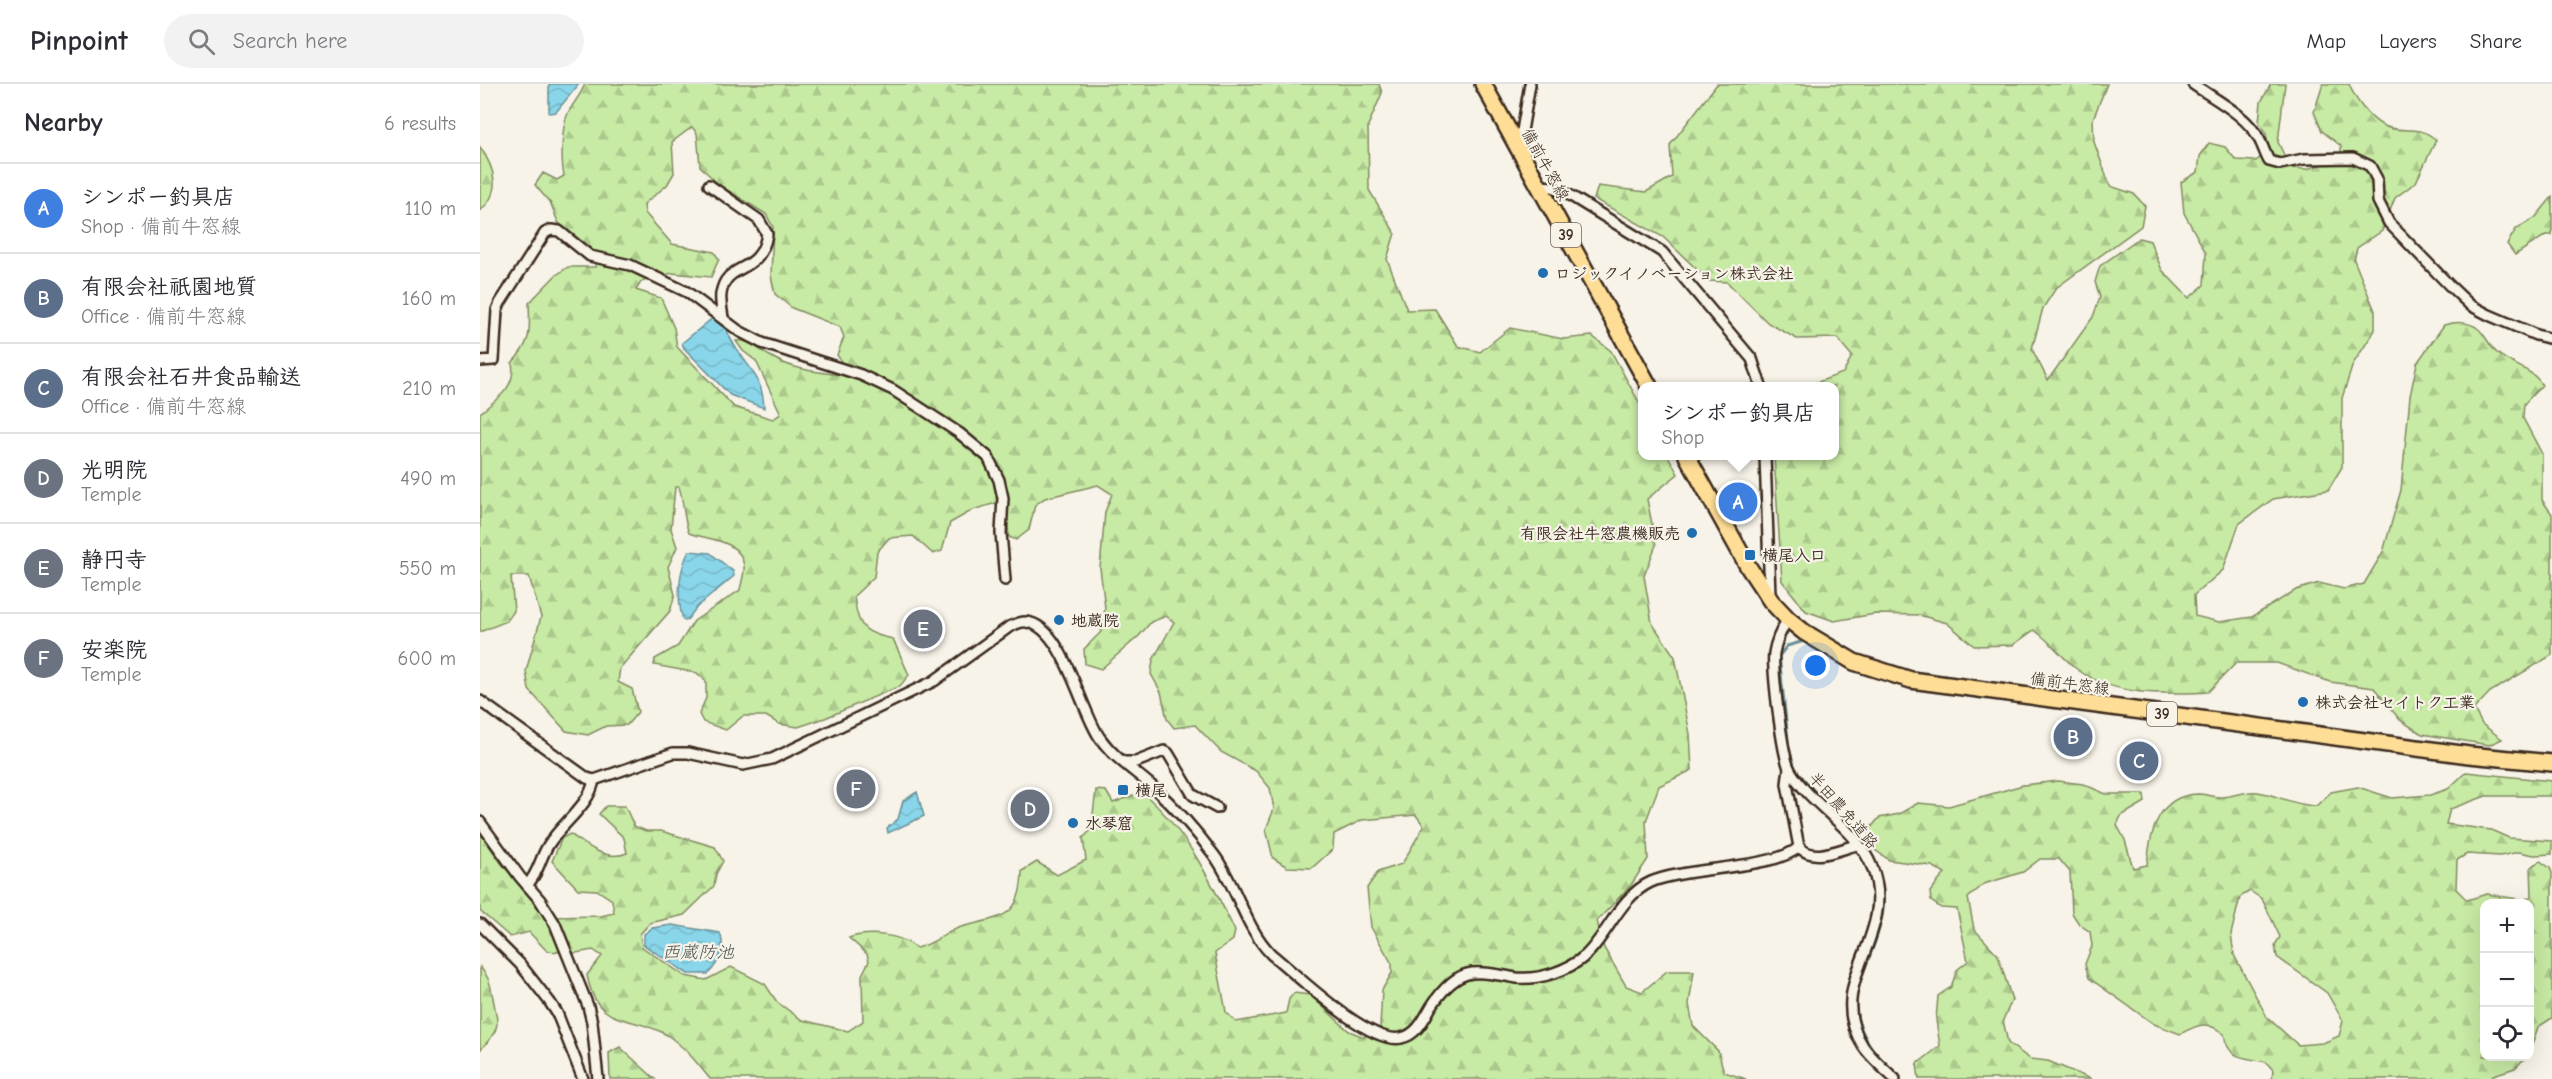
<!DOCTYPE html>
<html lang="en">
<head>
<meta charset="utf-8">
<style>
	body { margin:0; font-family:"Comic Neue","Klee One",sans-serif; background:#f2f2f3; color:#2b2b33 }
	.controls { position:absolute; right:18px; bottom:18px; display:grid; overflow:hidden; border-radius:12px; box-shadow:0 6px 24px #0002 }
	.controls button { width:54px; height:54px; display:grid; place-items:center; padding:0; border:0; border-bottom:2px solid #e1e1e2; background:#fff; color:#2b2b33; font:30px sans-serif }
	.you { position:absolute; left:1336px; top:582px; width:21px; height:21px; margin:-15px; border:4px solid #fff; border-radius:50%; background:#1a73e8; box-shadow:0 0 0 9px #1a73e833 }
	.badge { display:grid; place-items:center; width:39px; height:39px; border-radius:50%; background:#1f6fb2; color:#fff; font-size:20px; font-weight:700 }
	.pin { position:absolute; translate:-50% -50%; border:3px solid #fff; box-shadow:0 2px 6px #0006 }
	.popup { position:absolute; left:1158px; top:298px; width:201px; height:78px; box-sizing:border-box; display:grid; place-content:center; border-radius:12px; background:#fff; filter:drop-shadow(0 2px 4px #0005); font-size:20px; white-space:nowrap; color:#7c7c81 }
	.popup b { font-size:22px; color:#2b2b33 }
	.popup::after { content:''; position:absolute; left:50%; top:100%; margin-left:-12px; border:12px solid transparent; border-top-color:#fff }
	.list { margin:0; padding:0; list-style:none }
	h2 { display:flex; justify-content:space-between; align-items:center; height:78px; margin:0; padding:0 24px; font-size:26px }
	h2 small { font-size:20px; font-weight:400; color:#7c7c81 }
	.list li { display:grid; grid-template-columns:39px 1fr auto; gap:18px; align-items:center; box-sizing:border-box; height:90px; padding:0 24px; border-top:2px solid #e1e1e2 }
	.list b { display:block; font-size:22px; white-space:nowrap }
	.list p { margin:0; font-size:20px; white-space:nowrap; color:#7c7c81 }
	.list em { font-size:20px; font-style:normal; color:#7c7c81 }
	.icon { flex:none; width:33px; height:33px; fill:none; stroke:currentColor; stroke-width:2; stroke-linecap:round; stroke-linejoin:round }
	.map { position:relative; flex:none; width:2072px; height:995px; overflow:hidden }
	header { display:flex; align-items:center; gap:36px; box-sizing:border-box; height:84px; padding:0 30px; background:#fff; border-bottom:2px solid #e1e1e2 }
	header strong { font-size:28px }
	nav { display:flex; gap:33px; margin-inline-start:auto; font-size:21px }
	.search { width:420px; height:54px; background:#f2f2f3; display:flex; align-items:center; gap:15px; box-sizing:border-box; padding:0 21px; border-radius:33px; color:#7c7c81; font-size:22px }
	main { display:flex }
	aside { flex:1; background:#fff }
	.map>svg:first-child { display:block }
</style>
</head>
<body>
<header>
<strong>Pinpoint</strong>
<div class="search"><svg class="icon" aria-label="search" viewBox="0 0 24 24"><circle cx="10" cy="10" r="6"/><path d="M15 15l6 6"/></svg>Search here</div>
<nav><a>Map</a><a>Layers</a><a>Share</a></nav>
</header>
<main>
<aside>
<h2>Nearby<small>6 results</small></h2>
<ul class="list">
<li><span class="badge" style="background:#3f7fe0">A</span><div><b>シンポー釣具店</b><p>Shop · 備前牛窓線</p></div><em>110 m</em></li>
<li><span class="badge" style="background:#5c6f8a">B</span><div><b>有限会社祇園地質</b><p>Office · 備前牛窓線</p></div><em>160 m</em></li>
<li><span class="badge" style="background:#5c6f8a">C</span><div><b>有限会社石井食品輸送</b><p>Office · 備前牛窓線</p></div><em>210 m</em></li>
<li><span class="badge" style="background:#6b7280">D</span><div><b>光明院</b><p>Temple</p></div><em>490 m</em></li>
<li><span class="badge" style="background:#6b7280">E</span><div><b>静円寺</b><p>Temple</p></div><em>550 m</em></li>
<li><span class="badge" style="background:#6b7280">F</span><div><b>安楽院</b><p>Temple</p></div><em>600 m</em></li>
</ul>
</aside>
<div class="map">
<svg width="2072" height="995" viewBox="0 0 2072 995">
	<defs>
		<pattern id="forest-firs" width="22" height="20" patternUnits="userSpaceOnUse" patternTransform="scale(1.5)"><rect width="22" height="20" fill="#c7eaa4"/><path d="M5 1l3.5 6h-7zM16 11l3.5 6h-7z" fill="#acc98d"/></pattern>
		<pattern id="water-waves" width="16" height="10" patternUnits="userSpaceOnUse" patternTransform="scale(1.5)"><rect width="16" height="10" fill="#89d5e9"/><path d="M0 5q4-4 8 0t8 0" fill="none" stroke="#77b7c7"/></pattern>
	</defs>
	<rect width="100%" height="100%" fill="#f7f3e8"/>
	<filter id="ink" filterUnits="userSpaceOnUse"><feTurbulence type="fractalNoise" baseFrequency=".0167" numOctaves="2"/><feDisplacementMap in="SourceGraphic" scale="12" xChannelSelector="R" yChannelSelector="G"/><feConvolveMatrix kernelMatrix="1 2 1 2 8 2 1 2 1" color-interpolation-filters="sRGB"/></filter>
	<g filter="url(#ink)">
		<g fill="url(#forest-firs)" stroke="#818a61" stroke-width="1.5" fill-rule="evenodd">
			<path d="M105,0H899L902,9L888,42L889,106L915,149L907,175L927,226L955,225L978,262L1000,268L1030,244L1083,255L1112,252L1131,267L1162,324V372H1188L1198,390L1167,415L1176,461L1164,492L1172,539L1195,573L1210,650L1212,686L1179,702L1166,737L1168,775L1151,801L1117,837L1124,864L1146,902L1162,908L1187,887H1214L1209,920L1213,942L1238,967L1244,988L1266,995H230C217,979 205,963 187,951C150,929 117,946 107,891L122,872L113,866L96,869L67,867L49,848L30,853L0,827V752L3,753L21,779L66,833L121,832L134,829L132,816L117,806L98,805L72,777L82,754L90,750C107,761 126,778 147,769L144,754L119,730L126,722H145L154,742L166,747H181L235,763L243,777L236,790L234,802L204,831L170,839L160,850L162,863L205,892L226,896L251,883L285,900L297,918L322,936L368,947L383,937L382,891L389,877L387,870L369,854C388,847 421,850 436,864C453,861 463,850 478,844C518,832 541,838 542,787L557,778L577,791L606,776L603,754L611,746L616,706L626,707L633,719L662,708C706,746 730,795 755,847L753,856L735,869L746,928L756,938L806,929L809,915L814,909L830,911L869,947L884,953L900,944L902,906L912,889V880L891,843L887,804L898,788L922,780L944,742L936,731L882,736L854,750L853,765L832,784L807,783L793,774L786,745L794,725L790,704L776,687L741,668L715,641L694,644L687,635L681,608L671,590L673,576L694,538L686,532L671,538L659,552L621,585L605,580L604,565L621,548L625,524L620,484L625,428L632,410L618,401L565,414L555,421L549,446L536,456L529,453L526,424L516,419L493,426L470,439L462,467L453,470L433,452L409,454L397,468L394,493L374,512C378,542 382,549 413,555L429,591L420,602L345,634L318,643L299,640L286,632H263L246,646L223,638L219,630L226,614V597L217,589L174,581L175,575L198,562L214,537L260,506C261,499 265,489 264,482C261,455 227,456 209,449C203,434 204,418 199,403H195L191,445L197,463L188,483L195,511L190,527L140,584L138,598L152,605L158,628L147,641L126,642L108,651L86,647L49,606L46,587L61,533L49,492H31L34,527L27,537L0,548V329C17,315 37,303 32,279C52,257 50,248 49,219L75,192L88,183H116L110,170L78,138L71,120L55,101L63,89L77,96L84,92C81,76 81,44 88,29C93,19 101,11 105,0ZM212,43L217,49L220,82L239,101L286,130L293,143L291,192L295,210L312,224L360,243L364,253L357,271L363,280L360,291C336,288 310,285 290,272C279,266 269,255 256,257L263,267L276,277L301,330L293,335L254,323L197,263L194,244L181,214L156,206L161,198L192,189L231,193L239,175L234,168L192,160L165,129L164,120L187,101L194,89L192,58Z"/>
			<path d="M1237,0H1627L1613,35L1614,58L1630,102L1654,110L1665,122L1661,142L1576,204L1563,224L1552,265L1568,296L1613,233L1620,213L1615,198L1620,182L1659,154L1670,157L1682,186L1709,214L1724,201L1726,169L1704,129L1701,98L1718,88L1720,72L1729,59L1745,63L1756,76L1776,77L1789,66L1786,50L1779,38L1781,18L1791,0H1805L1798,58L1810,84L1827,85L1861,74V62L1842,47L1834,28L1843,0H1869C1875,15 1887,32 1902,41C1919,51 1939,39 1956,56L1936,98L1915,114L1902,147L1877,164L1874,176L1895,227V246L1873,280L1862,314V383L1848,406L1793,415L1759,440L1743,486L1714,511L1715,532L1739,538L1772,533L1816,506L1839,499L1864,505L1884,500L1903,468L1921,406L1930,312L1937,279L1964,241C1975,238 1985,237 1996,243C2005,249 2009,262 2017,269C2031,281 2053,285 2062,301L2044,320L2043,334L2062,370V416L2072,430V571L2010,608L1994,625L2002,640L2022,655L2009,661L1942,650L1920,636L1894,604L1850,598L1797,579H1756L1728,608C1685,610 1636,613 1598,586C1582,574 1572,558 1554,546L1533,561L1494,562L1467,539L1439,531L1395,530L1354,537L1326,527L1302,497L1294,372H1354V302H1327L1363,289L1372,272L1357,254L1317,255L1288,239L1247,198L1229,197L1183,153L1114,115L1118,102L1166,108L1192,93L1190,61Z"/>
			<path d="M0,63C15,84 22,109 0,127Z"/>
			<path d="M2072,113V151H2066L2035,171L2027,160L2036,145L2055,134Z"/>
			<path d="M1986,688L2072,697V712H2006L1970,725L1966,740L2011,746L2029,754L2072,757V770L2054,771L2039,768L2020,772L1987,770L1977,776L1976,805L1987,816L2007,810L2044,816L2052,812L2051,783L2060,777L2070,784L2072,789V934L2058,943L2050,966V820H2004V972L2046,973L2035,984L2013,991L2012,995H1792L1793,986L1786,978C1763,973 1748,976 1744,950C1726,936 1719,940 1700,950L1674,940L1609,894L1605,880L1612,862L1610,848L1599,840L1592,829L1590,788L1579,775H1560L1543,788L1504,800L1488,814L1494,845L1518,871L1532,916L1523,936L1528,959L1550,975L1568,977L1611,995H1439L1437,980L1460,962L1456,936L1458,912L1471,903L1477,886L1488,877L1477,825L1461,824L1451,817L1450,808L1465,789L1452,782L1409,776L1391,763L1389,746L1399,734L1419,730L1438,719L1469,722L1543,701L1578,697L1603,700L1626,710H1664L1665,718L1641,732L1637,741L1645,756L1653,784L1667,781C1670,750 1677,711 1718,710C1725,710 1733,713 1741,713C1753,713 1766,706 1778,708C1798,711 1815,722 1836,722L1851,708L1878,703L1912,714L1950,711L1968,705ZM1770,807L1782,815L1800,853L1795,861L1797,873L1847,909L1863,937L1859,952L1843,959L1818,961L1787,933L1754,871L1751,850L1760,813Z"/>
			<path d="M0,883C10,895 10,899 13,914C18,941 22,944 0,966Z"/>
			<path d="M140,963L175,995H130L129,969Z"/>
		</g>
		<g fill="url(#water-waves)" stroke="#6a9198" stroke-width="1.5">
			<path d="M69,0H99L76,28L69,29Z"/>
			<path d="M234,233C247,241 248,252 256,264C271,286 283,296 284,324L250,311L204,264L202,259Z"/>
			<path d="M209,467L230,469L253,487L254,492L217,523L207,536H203C196,514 199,486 209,467Z"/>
			<path d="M437,708L444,732L408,749L407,744L418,735L423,717Z"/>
			<path d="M192,841L240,849C246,864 239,879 228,890H208L164,861V850L172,844Z"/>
		</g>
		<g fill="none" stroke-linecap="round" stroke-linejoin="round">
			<g stroke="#6a9198" stroke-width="3">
				<path d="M1321,558L1307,562L1299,572L1309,665L1315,685L1348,723"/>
				<path d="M1390,770C1412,809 1404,837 1388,876C1383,889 1377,902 1376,916C1374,941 1390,964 1406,981"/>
			</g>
			<defs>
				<g id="minor">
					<path d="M1713,0C1734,15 1767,31 1779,55C1783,62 1785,70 1789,77L1800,80L1824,75L1873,74L1890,82L1897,95L1898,117L1909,139L1969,201L1990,221L2009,231L2056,251L2072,255"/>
					<path d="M1033,56L1042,47L1050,0"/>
					<path d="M229,101L279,136L287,150C280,193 246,176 241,210C240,217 242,226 243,234"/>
					<path d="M1059,102L1073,103L1091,112L1182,168L1272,275L1281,302"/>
					<path d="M0,277L14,276L17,226L20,219L65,149L71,146L79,147L110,172L150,181L207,208L259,247L282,259L381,291L413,306L479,349L508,373L519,396L523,414L521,449L525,496"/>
					<path d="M1285,372L1290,511"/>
					<path d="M1308,535C1301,546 1296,556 1294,569C1292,585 1302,672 1310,686C1331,722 1376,743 1392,783C1419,853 1342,898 1383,962C1391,974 1404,985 1415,995"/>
					<path d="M0,617L107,694L114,696L193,669H208L263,681L292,675L454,597L529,543C534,541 541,537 546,538C583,541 601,628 620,654C634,674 655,687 673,703C695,723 717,748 734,771C757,802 764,842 791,870C817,891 889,961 921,954C937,951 944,935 951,923C960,909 975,891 992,889C1007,887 1022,892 1037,894C1060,896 1087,887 1105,872C1128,851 1140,812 1171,798C1205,783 1296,785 1319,763L1307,700L1309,684"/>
					<path d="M643,678H656L684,667L688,669L713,711L737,724"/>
					<path d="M0,738L40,793L60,816L75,840L108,922L112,938L118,995"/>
					<path d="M1319,763C1334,779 1359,765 1377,761"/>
					<path d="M47,801C59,789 60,773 69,760C82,739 110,721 114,696"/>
					<path d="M0,840L40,880L69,917L77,929L103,995"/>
				</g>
				<g id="primary">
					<path d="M1003,0L1169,302"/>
					<path d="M1207,372L1269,484L1291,517L1308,535L1324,548L1374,578L1431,596L1989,671L2072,679"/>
				</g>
			</defs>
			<use href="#minor" stroke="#3b2a1e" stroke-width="14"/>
			<use href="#primary" stroke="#3b2a1e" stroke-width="20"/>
			<use href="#minor" stroke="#f7f3e8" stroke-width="9"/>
			<use href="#primary" stroke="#fedd96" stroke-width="15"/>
		</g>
	</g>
	<g fill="#1f6fb2" stroke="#f7f3e8" stroke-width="2">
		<circle cx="1063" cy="189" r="6"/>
		<circle cx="1212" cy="449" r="6"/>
		<rect x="1264" y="465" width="12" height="12" rx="3"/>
		<circle cx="579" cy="536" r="6"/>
		<circle cx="1823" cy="618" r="6"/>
		<rect x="637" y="700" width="12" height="12" rx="3"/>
		<circle cx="593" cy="739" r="6"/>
	</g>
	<g text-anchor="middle" stroke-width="4.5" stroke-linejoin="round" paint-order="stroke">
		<g fill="#f7f3e8" stroke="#73665b" stroke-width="1.5">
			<rect x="1071" y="139" width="30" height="24" rx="4.5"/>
			<rect x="1667" y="618" width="30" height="24" rx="4.5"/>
		</g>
		<g font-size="15" font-weight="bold" fill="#3b2a1e">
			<text x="1086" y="156">39</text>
			<text x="1682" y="635">39</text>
		</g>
		<g font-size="16" fill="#3b2a1e" stroke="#f7f3e8">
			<text transform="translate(1066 80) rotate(61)" y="6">備前牛窓線</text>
			<text transform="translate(1590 599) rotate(8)" y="6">備前牛窓線</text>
			<text transform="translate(1364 726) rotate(49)" y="6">半田農免道路</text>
		</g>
		<g font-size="16" font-weight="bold" fill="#3b2a1e" stroke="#f7f3e8" text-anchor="start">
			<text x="1075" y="195">ロジックイノベーション株式会社</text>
			<text x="1200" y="455" text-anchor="end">有限会社牛窓農機販売</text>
			<text x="1282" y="477">横尾入口</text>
			<text x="591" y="542">地蔵院</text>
			<text x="1835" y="624">株式会社セイトク工業</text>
			<text x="655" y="712">横尾</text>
			<text x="605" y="745">水琴窟</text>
		</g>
		<g font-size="18" font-style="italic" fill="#4e5551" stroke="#f7f3e8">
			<text x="218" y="874">西蔵防池</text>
		</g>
	</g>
</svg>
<div class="controls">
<button>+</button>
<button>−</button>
<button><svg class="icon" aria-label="locate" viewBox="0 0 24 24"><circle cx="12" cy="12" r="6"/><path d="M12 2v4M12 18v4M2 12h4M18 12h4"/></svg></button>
</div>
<div class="you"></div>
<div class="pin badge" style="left:1258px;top:418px;background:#3f7fe0">A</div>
<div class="popup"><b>シンポー釣具店</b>Shop</div>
<div class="pin badge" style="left:1593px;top:653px;background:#5c6f8a">B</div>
<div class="pin badge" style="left:1659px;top:677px;background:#5c6f8a">C</div>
<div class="pin badge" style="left:550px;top:725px;background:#6b7280">D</div>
<div class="pin badge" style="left:443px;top:545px;background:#6b7280">E</div>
<div class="pin badge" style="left:376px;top:705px;background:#6b7280">F</div>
</div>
</main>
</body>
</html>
